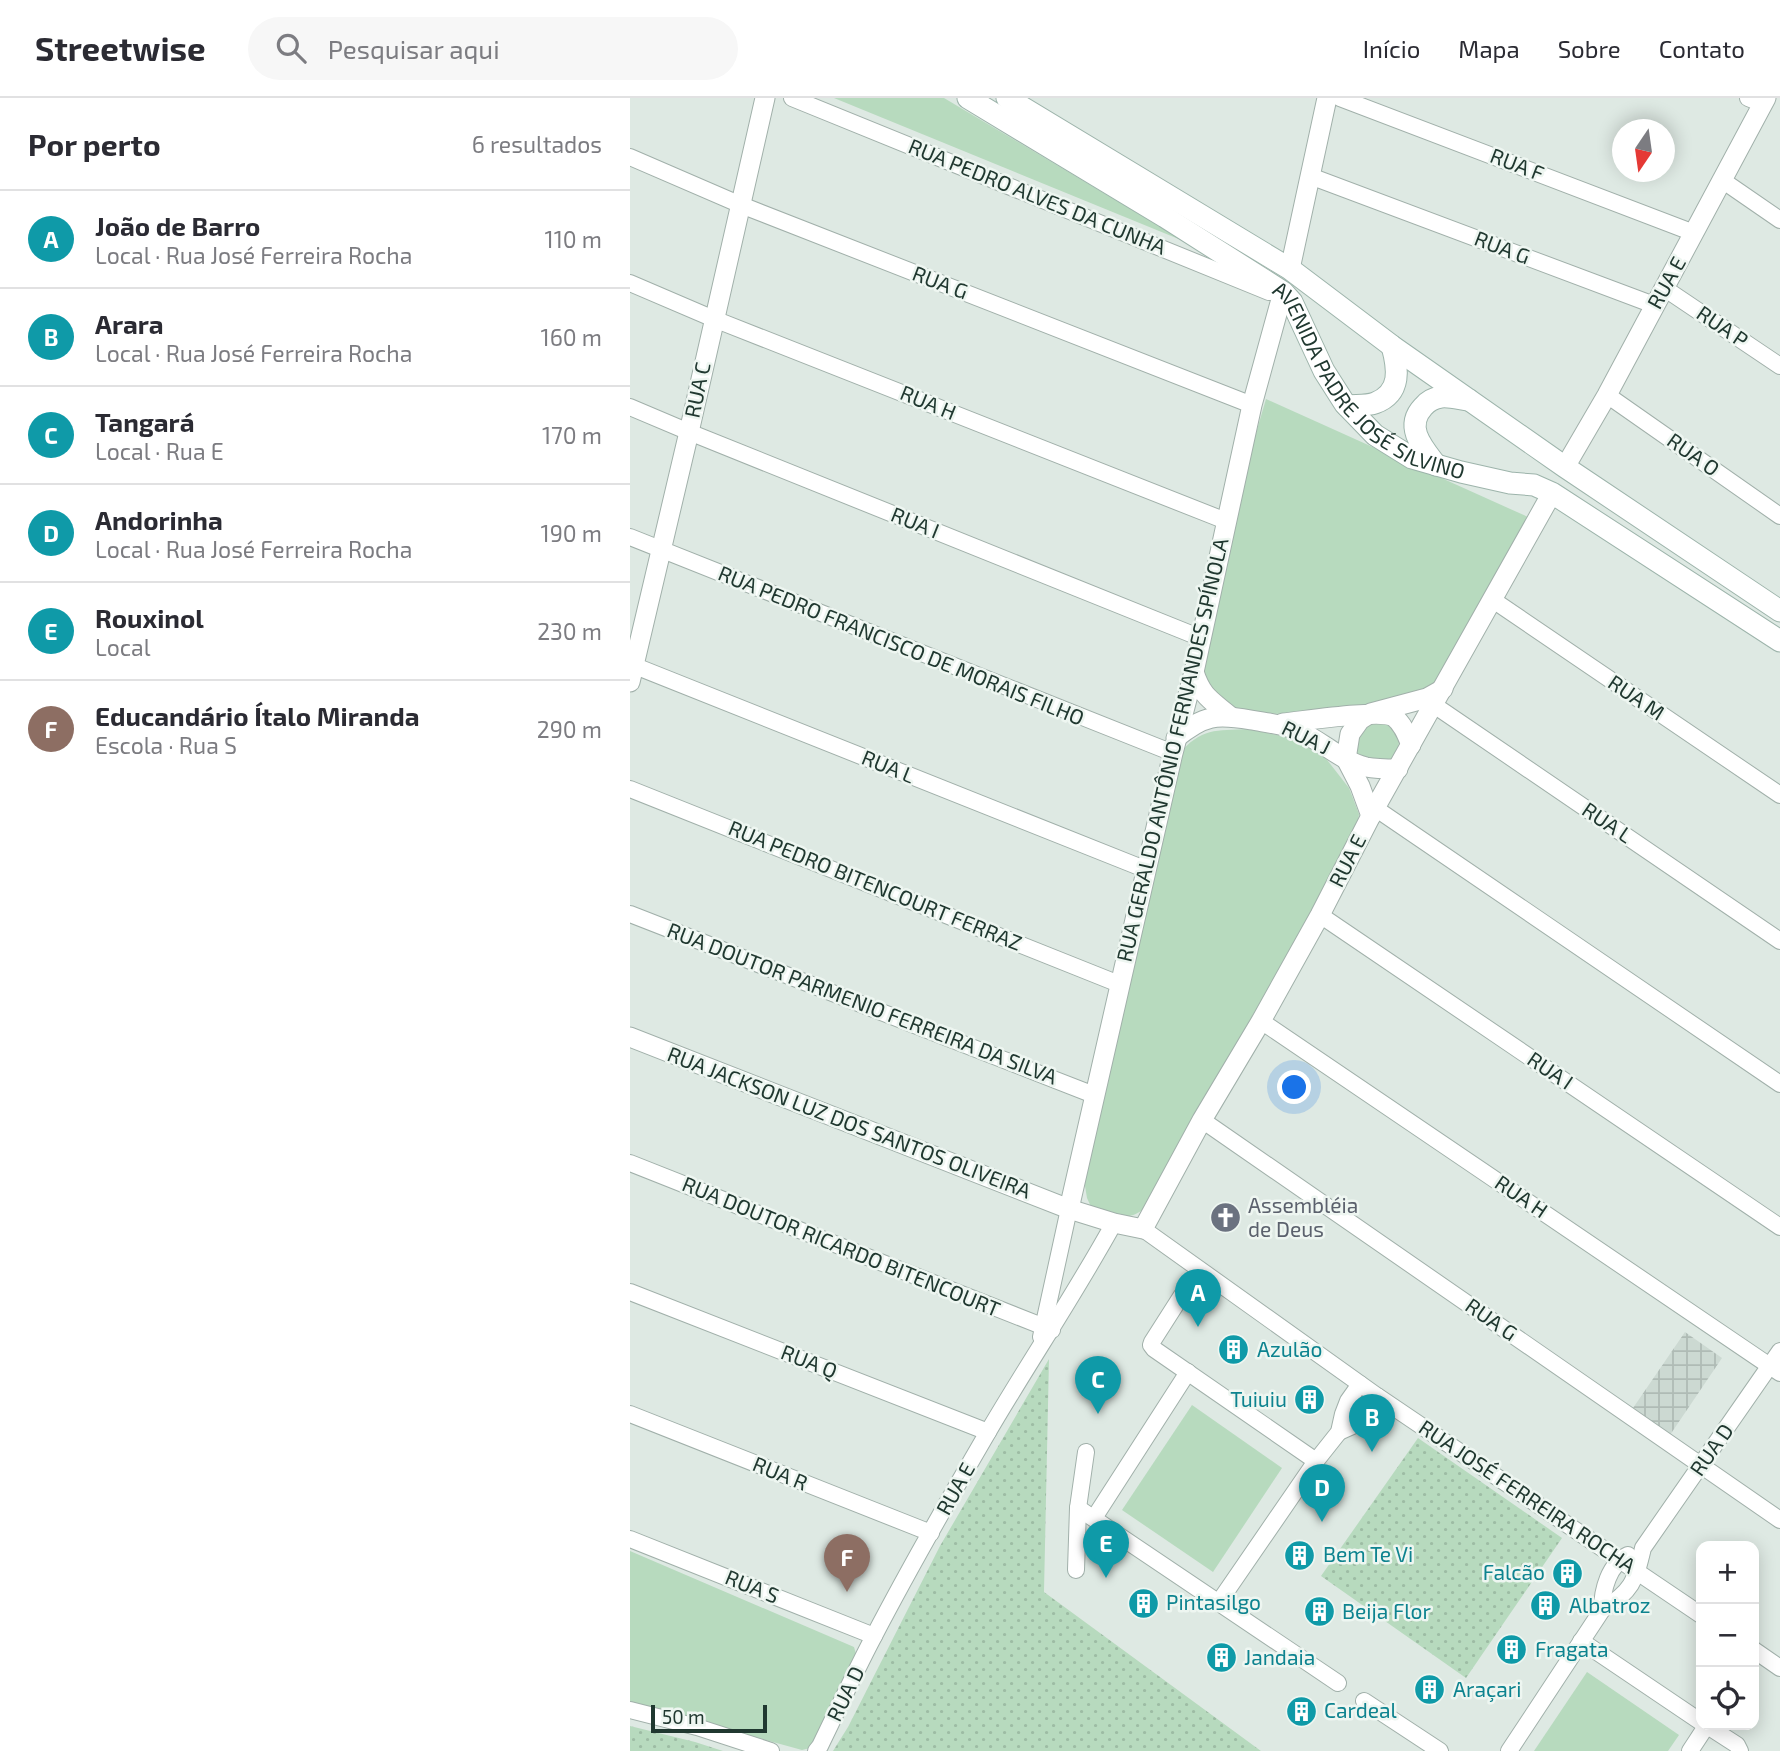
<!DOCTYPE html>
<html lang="pt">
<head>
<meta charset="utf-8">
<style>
	body { margin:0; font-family:"Exo 2",sans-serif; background:#f7f7f7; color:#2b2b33 }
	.controls { position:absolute; right:21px; bottom:21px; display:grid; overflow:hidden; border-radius:14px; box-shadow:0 4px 18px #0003 }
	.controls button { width:63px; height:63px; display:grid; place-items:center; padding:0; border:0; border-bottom:2px solid #e1e1e2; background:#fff; color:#2b2b33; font:35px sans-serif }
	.compass { position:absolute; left:982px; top:21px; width:63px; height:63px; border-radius:50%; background:#fff; box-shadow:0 4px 18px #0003; rotate:193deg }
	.scale { position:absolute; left:21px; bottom:18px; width:116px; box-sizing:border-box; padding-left:7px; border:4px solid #203830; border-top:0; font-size:19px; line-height:24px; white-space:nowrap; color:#203830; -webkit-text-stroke:5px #eef6f1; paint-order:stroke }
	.you { position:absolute; left:665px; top:990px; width:24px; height:24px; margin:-18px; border:5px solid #fff; border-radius:50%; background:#1a73e8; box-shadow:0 0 0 10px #1a73e833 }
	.badge { display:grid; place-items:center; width:46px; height:46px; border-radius:50%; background:#1a73e8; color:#fff; font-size:23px; font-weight:700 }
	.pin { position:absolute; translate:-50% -58px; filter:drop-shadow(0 2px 4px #0008) }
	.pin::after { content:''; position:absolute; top:37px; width:24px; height:21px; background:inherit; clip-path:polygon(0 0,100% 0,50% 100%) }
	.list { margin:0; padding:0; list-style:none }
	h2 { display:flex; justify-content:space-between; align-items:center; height:91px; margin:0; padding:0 28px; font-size:30px }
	h2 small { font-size:23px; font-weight:400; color:#7c7c81 }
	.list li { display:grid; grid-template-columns:46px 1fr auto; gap:21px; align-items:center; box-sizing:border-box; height:98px; padding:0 28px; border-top:2px solid #e1e1e2 }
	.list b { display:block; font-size:26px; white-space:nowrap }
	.list p { margin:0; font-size:23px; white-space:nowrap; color:#7c7c81 }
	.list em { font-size:23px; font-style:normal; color:#7c7c81 }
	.icon { flex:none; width:38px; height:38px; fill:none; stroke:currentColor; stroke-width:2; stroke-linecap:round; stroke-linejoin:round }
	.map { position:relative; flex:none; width:1150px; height:1653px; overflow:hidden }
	header { display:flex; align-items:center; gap:42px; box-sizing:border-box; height:98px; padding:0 35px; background:#fff; border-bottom:2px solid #e1e1e2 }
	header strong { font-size:33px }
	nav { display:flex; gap:38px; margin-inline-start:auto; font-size:24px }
	.search { width:490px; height:63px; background:#f7f7f7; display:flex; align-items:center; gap:18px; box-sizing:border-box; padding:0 24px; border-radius:38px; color:#7c7c81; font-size:26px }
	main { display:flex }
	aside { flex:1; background:#fff }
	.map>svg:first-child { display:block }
</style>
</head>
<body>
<header>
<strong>Streetwise</strong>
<div class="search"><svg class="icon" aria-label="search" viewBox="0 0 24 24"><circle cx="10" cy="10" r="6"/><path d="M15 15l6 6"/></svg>Pesquisar aqui</div>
<nav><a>Início</a><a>Mapa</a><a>Sobre</a><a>Contato</a></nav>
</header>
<main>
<aside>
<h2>Por perto<small>6 resultados</small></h2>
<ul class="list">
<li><span class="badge" style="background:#0f9aa8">A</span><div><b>João de Barro</b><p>Local · Rua José Ferreira Rocha</p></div><em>110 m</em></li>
<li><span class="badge" style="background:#0f9aa8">B</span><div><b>Arara</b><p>Local · Rua José Ferreira Rocha</p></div><em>160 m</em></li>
<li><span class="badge" style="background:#0f9aa8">C</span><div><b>Tangará</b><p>Local · Rua E</p></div><em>170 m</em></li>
<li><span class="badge" style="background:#0f9aa8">D</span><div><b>Andorinha</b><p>Local · Rua José Ferreira Rocha</p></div><em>190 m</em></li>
<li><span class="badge" style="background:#0f9aa8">E</span><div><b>Rouxinol</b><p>Local</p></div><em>230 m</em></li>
<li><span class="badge" style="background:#8d6e63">F</span><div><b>Educandário Ítalo Miranda</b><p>Escola · Rua S</p></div><em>290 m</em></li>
</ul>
</aside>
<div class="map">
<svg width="1150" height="1653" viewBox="0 0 1150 1653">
	<defs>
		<pattern id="industrial-grid" width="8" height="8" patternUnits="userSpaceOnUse" patternTransform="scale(1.75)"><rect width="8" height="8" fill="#ccd9d2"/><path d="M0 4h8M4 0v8" fill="none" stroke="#afbbb5"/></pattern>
		<pattern id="grass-dots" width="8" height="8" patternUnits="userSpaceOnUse" patternTransform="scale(1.75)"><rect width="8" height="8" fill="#b7dabe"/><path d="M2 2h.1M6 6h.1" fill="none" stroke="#9dbca4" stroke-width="1.8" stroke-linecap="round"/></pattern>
	</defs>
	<rect width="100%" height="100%" fill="#dee9e3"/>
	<path fill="url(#industrial-grid)" d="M1055,1234L1092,1260L1040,1337L1003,1310Z"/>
	<g fill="url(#grass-dots)">
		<path d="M419,1261L414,1494L631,1653H203L218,1629L310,1448Z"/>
		<path d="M788,1340L932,1440L836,1580L691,1478Z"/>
		<path d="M0,1628L65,1644L93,1653H0Z"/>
	</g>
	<g fill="#b7dabe">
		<path d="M204,0H314L556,144Z"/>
		<path d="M636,301L898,419L809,581L797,592L711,613L673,617L628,615L602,612L582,599L574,575L578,538L619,359Z"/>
		<path d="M740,624C745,624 753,624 758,626C776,635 769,656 757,666L727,658L724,650L727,634Z"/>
		<path d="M619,631L661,640L694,658L719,690L729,716L727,731L515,1110C497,1125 483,1117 462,1111L457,1100L454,1082L548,657C572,629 585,633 619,631Z"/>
		<path d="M562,1307L652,1370L583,1474L492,1412Z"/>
		<path d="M0,1453L224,1549L226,1556L188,1648L172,1652L15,1609L0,1606Z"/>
		<path d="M957,1574L1049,1637L1038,1653H904Z"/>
	</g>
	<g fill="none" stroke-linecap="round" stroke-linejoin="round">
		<defs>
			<g id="minor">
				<path d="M162,0L639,194"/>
				<path d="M710,0L1064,135"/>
				<path d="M1118,0L1133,6"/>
				<path d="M0,59L111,107L622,307"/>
				<path d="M680,78L1024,207"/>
				<path d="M1092,82L1150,122"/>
				<path d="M0,185L84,221L596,423"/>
				<path d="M1034,190L1150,268"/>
				<path d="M977,297L1150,418"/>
				<path d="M0,309L59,334L571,540"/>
				<path d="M0,439L543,655"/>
				<path d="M863,502L1150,697"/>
				<path d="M0,566L517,772"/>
				<path d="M804,607L1150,843"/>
				<path d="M0,691L489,886"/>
				<path d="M745,710L1150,986"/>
				<path d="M0,816L464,997"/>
				<path d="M690,817L1150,1129"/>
				<path d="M631,923L1150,1275"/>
				<path d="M572,1022L1150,1422"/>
				<path d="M0,1065L422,1232"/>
				<path d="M513,1131L747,1298L1071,1517"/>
				<path d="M0,1194L358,1334"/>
				<path d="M552,1197L522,1244L521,1247L524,1251L686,1363"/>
				<path d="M411,1239L439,1111"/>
				<path d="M0,1316L301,1435"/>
				<path d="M709,1334L727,1326L747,1298"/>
				<path d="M448,1410L708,1585"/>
				<path d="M464,1420L558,1274"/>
				<path d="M0,1441L244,1538"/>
				<path d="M446,1472L448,1410L456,1354"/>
				<path d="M589,1504L686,1363L709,1334L713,1316L718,1303L730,1286"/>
				<path d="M972,1512C972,1492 979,1466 998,1457"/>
				<path d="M951,1543L1071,1624"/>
				<path d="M1124,1552L1150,1570"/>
				<path d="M734,1603L810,1653"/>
				<path d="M0,1612L67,1629L141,1653"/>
				<path d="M1076,1627L1107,1647L1110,1653"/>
				<path d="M186,1653L190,1648C208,1611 225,1574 244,1538C280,1469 319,1401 358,1334C399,1264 445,1196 484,1125"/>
				<path d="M879,1653L972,1512C1002,1493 1005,1484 1013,1450L1150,1253"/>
				<path d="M1060,1653L1077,1627"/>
			</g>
			<g id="tertiary">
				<path d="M660,171L697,0"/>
				<path d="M935,369L977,297L1136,0"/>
				<path d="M564,574C572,599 581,602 600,618"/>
				<path d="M0,584L59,334L135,0"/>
				<path d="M653,625C674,623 750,611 764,619C773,626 777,637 781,647"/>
				<path d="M546,640C574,617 586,616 621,622C638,625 653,626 669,633C692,643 711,663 736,669C746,671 757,671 768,671"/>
				<path d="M741,718L730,688L716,661L720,636L730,622L741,615L797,600L813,591"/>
				<path d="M0,939L439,1111L484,1125L513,1131L572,1022L631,923L690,817L745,710L922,395"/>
				<path d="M439,1111L543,655L564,574L622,307L653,194"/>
			</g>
			<g id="secondary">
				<path id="s1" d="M338,0L535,119L653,194L662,204L694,273L715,306L745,337L782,360L831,374L880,385L904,387L922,395L1150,543"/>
				<path d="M377,0L660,171L762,248L935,369L1150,513"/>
				<path d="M717,308C726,307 737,308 745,305C772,295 768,270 762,248"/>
				<path d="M806,367C793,350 774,329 793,309C797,304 804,300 811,299C820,298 830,301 839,302"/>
			</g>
		</defs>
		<use href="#minor" stroke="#a1b0aa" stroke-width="18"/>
		<use href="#tertiary" stroke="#a1b0aa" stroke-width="21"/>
		<use href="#secondary" stroke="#9db4ab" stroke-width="23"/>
		<use href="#minor" stroke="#fff" stroke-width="16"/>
		<use href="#tertiary" stroke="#fff" stroke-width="19"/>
		<use href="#secondary" stroke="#fff" stroke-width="21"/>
	</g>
	<defs>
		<symbol id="church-disc" viewBox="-11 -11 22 22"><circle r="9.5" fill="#6b7280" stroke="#eef6f1"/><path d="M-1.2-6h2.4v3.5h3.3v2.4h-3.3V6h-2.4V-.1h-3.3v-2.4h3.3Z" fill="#fff"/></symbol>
		<symbol id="building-disc" viewBox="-11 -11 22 22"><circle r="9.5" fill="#0f9aa8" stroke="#eef6f1"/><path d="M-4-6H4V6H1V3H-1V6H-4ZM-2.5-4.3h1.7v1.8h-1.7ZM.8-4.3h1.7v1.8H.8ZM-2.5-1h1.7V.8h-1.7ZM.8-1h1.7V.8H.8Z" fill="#fff"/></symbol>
	</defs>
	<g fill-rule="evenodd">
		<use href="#church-disc" x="578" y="1102" width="35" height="35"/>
		<use href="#building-disc" x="586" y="1234" width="35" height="35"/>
		<use href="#building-disc" x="662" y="1284" width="35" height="35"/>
		<use href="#building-disc" x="652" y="1440" width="35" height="35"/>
		<use href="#building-disc" x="920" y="1458" width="35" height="35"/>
		<use href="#building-disc" x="496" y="1488" width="35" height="35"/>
		<use href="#building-disc" x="898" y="1490" width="35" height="35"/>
		<use href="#building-disc" x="672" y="1496" width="35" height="35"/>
		<use href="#building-disc" x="864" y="1534" width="35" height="35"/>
		<use href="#building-disc" x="574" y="1542" width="35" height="35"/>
		<use href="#building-disc" x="782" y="1574" width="35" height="35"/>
		<use href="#building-disc" x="654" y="1596" width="35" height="35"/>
	</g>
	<g text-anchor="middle" stroke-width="5" stroke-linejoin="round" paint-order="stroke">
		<g font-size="21" fill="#203830" stroke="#eef6f1">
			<text transform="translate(887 67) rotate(21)" y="7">RUA F</text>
			<text transform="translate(407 99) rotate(22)" y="7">RUA PEDRO ALVES DA CUNHA</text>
			<text transform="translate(872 150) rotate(21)" y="7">RUA G</text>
			<text transform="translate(310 185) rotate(21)" y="7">RUA G</text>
			<text transform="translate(1037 185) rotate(-61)" y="7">RUA E</text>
			<text transform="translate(1092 229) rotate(34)" y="7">RUA P</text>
			<text dy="7" stroke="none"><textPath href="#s1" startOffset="500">AVENIDA PADRE JOSÉ SILVINO</textPath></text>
			<text transform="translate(68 292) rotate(-78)" y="7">RUA C</text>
			<text transform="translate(298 305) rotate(22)" y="7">RUA H</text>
			<text transform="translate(1063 357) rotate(35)" y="7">RUA O</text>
			<text transform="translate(285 425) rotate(22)" y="7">RUA I</text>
			<text transform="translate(271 548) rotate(22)" y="7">RUA PEDRO FRANCISCO DE MORAIS FILHO</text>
			<text transform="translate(1006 600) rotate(34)" y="7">RUA M</text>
			<text transform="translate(676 640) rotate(26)" y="7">RUA J</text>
			<text transform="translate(543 652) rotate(-77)" y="7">RUA GERALDO ANTÔNIO FERNANDES SPÍNOLA</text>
			<text transform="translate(258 669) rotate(22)" y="7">RUA L</text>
			<text transform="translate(977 725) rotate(34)" y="7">RUA L</text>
			<text transform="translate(718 763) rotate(-63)" y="7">RUA E</text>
			<text transform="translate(245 788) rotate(22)" y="7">RUA PEDRO BITENCOURT FERRAZ</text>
			<text transform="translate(232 906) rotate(21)" y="7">RUA DOUTOR PARMENIO FERREIRA DA SILVA</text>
			<text transform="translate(920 973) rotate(34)" y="7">RUA I</text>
			<text transform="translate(219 1025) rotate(21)" y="7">RUA JACKSON LUZ DOS SANTOS OLIVEIRA</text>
			<text transform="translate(891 1099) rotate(34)" y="7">RUA H</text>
			<text transform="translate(211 1149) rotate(22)" y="7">RUA DOUTOR RICARDO BITENCOURT</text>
			<text transform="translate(861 1222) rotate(35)" y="7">RUA G</text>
			<text transform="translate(179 1264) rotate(21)" y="7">RUA Q</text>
			<text transform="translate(1082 1352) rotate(-55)" y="7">RUA D</text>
			<text transform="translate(150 1376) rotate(22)" y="7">RUA R</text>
			<text transform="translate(326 1391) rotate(-61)" y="7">RUA E</text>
			<text transform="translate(897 1399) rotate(34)" y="7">RUA JOSÉ FERREIRA ROCHA</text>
			<text transform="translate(122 1489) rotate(22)" y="7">RUA S</text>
			<text transform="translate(216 1596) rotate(-64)" y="7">RUA D</text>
		</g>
		<g font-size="21" fill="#5b616d" stroke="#eef6f1" text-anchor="start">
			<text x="618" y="1115">Assembléia<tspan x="618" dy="24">de Deus</tspan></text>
		</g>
		<g font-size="21" fill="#0d838f" stroke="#eef6f1" text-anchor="start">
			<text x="627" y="1259">Azulão</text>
			<text x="657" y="1309" text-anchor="end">Tuiuiu</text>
			<text x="693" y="1464">Bem Te Vi</text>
			<text x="915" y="1482" text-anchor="end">Falcão</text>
			<text x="536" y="1512">Pintasilgo</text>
			<text x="939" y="1515">Albatroz</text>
			<text x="712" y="1521">Beija Flor</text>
			<text x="905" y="1559">Fragata</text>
			<text x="614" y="1567">Jandaia</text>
			<text x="823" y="1599">Araçari</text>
			<text x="694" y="1620">Cardeal</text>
		</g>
	</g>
</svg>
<div class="controls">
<button>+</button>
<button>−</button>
<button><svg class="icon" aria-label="locate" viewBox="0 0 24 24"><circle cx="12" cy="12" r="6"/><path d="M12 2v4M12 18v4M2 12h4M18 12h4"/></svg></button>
</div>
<svg class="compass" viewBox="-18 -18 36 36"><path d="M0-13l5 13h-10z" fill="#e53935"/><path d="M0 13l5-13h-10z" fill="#7c7c81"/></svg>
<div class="scale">50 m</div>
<div class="you"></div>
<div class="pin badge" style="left:568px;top:1229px;background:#0f9aa8">A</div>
<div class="pin badge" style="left:742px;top:1354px;background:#0f9aa8">B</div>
<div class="pin badge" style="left:468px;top:1316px;background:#0f9aa8">C</div>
<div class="pin badge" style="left:692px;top:1424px;background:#0f9aa8">D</div>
<div class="pin badge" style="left:476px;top:1480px;background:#0f9aa8">E</div>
<div class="pin badge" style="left:217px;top:1494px;background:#8d6e63">F</div>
</div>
</main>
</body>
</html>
